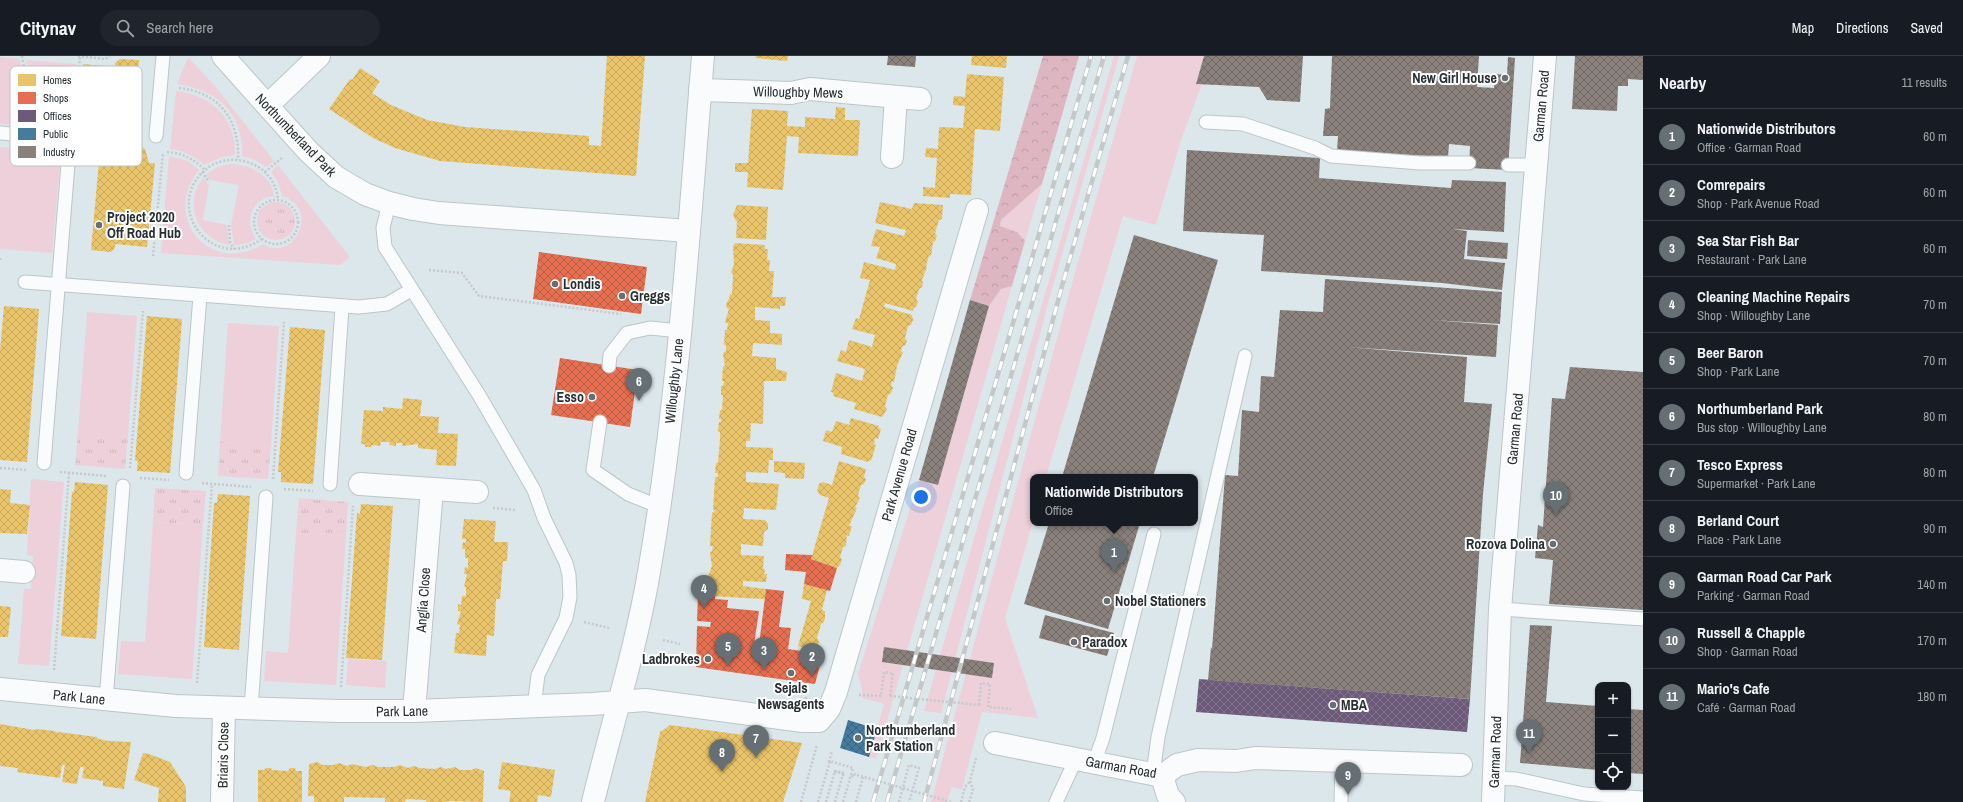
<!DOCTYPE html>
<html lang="en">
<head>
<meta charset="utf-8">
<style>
	body { margin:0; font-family:"Archivo Narrow",sans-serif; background:#20242c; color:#f1f3f6 }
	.controls { position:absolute; right:12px; bottom:12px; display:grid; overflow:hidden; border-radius:8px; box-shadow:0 1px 3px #0004 }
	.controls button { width:36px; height:36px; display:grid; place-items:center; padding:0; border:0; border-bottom:1px solid #363941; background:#171b24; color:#f1f3f6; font:20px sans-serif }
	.you { position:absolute; left:921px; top:441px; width:14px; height:14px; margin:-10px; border:3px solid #fff; border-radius:50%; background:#1a73e8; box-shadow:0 0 0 6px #1a73e833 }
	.badge { display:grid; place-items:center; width:26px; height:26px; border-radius:50%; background:#666f73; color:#fff; font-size:13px; font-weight:700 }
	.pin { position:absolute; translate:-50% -33px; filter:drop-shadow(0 1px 2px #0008) }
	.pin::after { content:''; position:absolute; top:21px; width:14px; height:12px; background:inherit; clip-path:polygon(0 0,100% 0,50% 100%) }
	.popup { position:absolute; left:1030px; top:418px; width:168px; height:52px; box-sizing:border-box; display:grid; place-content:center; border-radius:8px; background:#171b24; filter:drop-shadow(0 1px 3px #0005); font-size:13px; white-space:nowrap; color:#9ea1a6 }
	.popup b { font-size:15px; color:#f1f3f6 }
	.popup::after { content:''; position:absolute; left:50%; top:100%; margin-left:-8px; border:8px solid transparent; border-top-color:#171b24 }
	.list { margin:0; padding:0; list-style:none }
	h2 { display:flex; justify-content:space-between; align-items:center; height:52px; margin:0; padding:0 16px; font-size:17px }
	h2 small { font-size:13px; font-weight:400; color:#9ea1a6 }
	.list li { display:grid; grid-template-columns:26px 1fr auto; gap:12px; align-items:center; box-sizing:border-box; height:56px; padding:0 16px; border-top:1px solid #363941 }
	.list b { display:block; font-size:15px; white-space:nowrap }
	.list p { margin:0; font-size:13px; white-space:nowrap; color:#9ea1a6 }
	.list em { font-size:13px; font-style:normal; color:#9ea1a6 }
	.icon { flex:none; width:22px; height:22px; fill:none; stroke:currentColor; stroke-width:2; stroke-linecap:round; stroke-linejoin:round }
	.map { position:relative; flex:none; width:1643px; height:746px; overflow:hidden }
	header { display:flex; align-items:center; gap:24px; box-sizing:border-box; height:56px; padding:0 20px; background:#171b24; border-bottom:1px solid #363941 }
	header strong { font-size:19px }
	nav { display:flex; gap:22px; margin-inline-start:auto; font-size:14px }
	.search { width:280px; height:36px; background:#20242c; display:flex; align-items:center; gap:10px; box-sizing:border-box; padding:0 14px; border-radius:22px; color:#9ea1a6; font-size:15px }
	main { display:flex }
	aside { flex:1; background:#171b24 }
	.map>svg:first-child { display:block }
</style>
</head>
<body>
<header>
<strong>Citynav</strong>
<div class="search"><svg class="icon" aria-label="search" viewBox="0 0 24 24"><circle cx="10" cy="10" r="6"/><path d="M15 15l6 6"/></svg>Search here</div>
<nav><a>Map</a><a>Directions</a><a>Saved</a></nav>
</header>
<main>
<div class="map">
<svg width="1643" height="746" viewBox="0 0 1643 746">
	<defs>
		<pattern id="forest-crowns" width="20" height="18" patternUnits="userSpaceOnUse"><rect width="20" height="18" fill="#deb6c2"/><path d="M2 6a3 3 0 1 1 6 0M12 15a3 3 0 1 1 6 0" fill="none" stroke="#be9da7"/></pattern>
		<pattern id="park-tufts" width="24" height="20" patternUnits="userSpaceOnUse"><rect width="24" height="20" fill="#eed0da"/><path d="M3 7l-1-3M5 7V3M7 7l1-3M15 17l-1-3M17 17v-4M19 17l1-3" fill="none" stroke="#ccb3bc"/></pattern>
		<pattern id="homes-cross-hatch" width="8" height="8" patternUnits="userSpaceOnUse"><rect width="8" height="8" fill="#e9c46a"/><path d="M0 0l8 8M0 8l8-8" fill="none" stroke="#c8a95c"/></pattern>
		<pattern id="shops-cross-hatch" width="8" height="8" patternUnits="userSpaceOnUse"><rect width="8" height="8" fill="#e76f51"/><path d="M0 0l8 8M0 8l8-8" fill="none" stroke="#bb5c44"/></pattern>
		<pattern id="offices-cross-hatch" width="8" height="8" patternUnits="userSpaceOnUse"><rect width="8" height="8" fill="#6d597a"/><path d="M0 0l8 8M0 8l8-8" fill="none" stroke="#81738c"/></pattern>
		<pattern id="public-cross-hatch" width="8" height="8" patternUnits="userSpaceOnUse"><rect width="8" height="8" fill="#457b9d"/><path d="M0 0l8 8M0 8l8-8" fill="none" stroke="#3a6581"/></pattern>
		<pattern id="industry-cross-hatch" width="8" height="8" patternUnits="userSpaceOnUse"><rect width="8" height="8" fill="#8a817c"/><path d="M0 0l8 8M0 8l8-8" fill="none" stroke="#716a66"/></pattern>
	</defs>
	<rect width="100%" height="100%" fill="#dce7ec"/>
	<g fill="#eed0da">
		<path d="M1114,0H1119L1049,244L941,657L924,655Z"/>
		<path d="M1137,0H1204L1196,28H1202L1181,84L1156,169L1123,160L1046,421H1033V466L1005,562L1038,662L982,656L962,734L952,731L947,746H931L1074,220Z"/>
		<path d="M0,1L19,3L27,24L25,32L26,36L32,41L40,40L53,49L65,53L63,71L61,73L0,68Z"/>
		<path d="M188,1L215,30L274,105L266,111L255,104L242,100C244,58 217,33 177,28Z"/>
		<path d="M26,4L76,8L74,34H69L66,36L65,46L45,35C48,26 42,19 32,20Z"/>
		<path d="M176,35C210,38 237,63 235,99L222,101L204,109C194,100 183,94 170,93Z"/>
		<path d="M0,91L64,97L63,107H60L52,197L0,193Z"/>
		<path d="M169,100L188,105L199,114C160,162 212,221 263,188C294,208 321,152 282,140L278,126L271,116L278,109L350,201L340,209L161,197Z"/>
		<path d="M231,108C249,108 272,119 274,140C251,142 244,166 256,183L248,187L234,189L231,169L239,129L210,124L206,119L217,111Z"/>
		<path d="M203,122L209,129L203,164L227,169L229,189C198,183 182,148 203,122Z"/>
		<path d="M1042,128L1025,185L1017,176L1000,170L1001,164Z"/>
		<path d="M1012,230L876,703L869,701L884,648L862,642V634L858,618L919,424L938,429L989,250L1001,233Z"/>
		<path d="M87,256L137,260L128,380L78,376Z"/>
		<path d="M228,267L279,270L271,390L220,386Z"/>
		<path d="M31,423L64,426L49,610L18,608L24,533H31L33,500L27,499Z"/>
		<path d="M153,466L203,469L192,623L118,618L121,585L145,586Z"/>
		<path d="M296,477L346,480L336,629L264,625L266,595L288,597Z"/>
		<path d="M348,603L387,605L385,632L346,629Z"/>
	</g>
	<path fill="url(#forest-crowns)" d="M1043,0H1079L1042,128L1001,164L1000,170L1017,176L1025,185L1012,230L1001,233L989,250L970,244Z"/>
	<g fill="url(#park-tufts)">
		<circle cx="276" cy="165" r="19"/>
		<path d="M78,376L128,380L125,413L75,409Z"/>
		<path d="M220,386L271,390L268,423L218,420Z"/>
		<path d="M155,432L206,435L203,469L153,466Z"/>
		<path d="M299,442L348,446L346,480L296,477Z"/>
	</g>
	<g fill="url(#homes-cross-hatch)">
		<path d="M607,0H645L636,120L440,105L395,92L373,82L329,53L350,23L352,24L360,12L380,25L372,37L391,49L427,64L465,71L589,80V89L601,90Z"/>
		<path d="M756,0H788L787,5L755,2Z"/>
		<path d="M972,0H1007L1006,12L971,9Z"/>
		<path d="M120,3L139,4L132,88H138L145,93L149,107H155L147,191L115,188V192L111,196L91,194L100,94L76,92L83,8L115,11V7Z"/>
		<path d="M967,18L1004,21L1000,75L975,73L971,139L950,138V142L923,140V131L935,132L937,102L925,101L926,92L938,93L939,71L963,72L965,50L953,49V44L954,40L965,41Z"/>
		<path d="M836,51L845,52V64H860L858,100L798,97L799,81L787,80L783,134L747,131L748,116H735V107H748L752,53L788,55L787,70L805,71V61L835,63Z"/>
		<path d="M880,146L912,153L914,147L943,149L942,163L939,164L935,177L937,180L935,185L933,186L931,200L929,199L926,211H927L922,224L923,227L922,231L919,233L916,243L918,246L916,251L914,252L913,255L885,247L884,251L912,259L913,264L911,269L908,270L905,282L907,285L905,289L902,291L901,295L903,296L897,310L894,326L892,325L891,329L893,332L891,337L888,339L885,350L887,353L882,361L854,353L856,347L833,340L834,337L831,336L836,317L862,325L865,313L837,305L841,294L846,296L849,284L872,291L875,279L852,273L856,262L859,263L870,224L860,222L864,206L895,214L896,208L876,202L880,191L871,190L876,173L904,180L906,174L875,167Z"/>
		<path d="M737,149L768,151L766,184L736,182L737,165H736L733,159Z"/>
		<path d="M735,187L765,189V193H768L767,204H770L769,215H774L772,241H786L785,250H780V253L755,251V264L770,265V277L782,278V289L753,287L752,300L776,302V313L787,316L786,325H764L763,368L751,367L750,385H746V391L773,392V404H769L768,417L746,416V426L779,428L776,454L744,452L743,463L765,464L768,468V473L764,476L763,490L741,488V499L764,500L763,513H765L764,518H767L766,526L743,525V530L766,533L765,543L710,540V526L707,523L712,510L710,497L712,495L713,490H710L712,457L715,455V454H713L715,421H718V417H715L716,407H718L720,383V376L718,375L719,366H721V363H719L720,354H722L723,339H721V330H723L724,325H722L723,310H725L723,297L726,295V289H724L725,274H727L728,268L725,266L729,253L726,251L727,246L729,243L730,238H732L733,219L731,216L734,209L733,191Z"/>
		<path d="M4,250L39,253L27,406L0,404V295Z"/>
		<path d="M147,260L182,263L170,417L137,415L138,405H135Z"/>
		<path d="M290,271L325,274L313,428L281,426V416H278Z"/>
		<path d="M403,342L422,344L420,360L439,361L438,377L458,378L456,410L436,409L437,394L418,392V388L402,390L403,387H396V390L389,389L390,386H381L380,390L372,389L371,391H365V388H361L364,354L383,355V351L402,353Z"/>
		<path d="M851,362L879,370L878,372L881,373L878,383L875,382L874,388L876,389L871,405L869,404L868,406L841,398L842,391L823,385L826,374L832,376L836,365L849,369Z"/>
		<path d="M774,405L805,407L804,423L785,422V417L774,416Z"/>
		<path d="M839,405L866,413L864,421L866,423L864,428L861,429L858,439L860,442L855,451L857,452L849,470H852L849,480L847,479L846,490L843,491L840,501L842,503L840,509L837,512L811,503L829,442L820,439L817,435L819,428L823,426L832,429Z"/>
		<path d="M75,426L108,429L96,583L61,580L72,436H74Z"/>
		<path d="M0,433L11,434L10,447L30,449L27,478L0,477Z"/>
		<path d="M218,438L250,440L239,594L204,591L214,447H217Z"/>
		<path d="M361,448L393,450L382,604L346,602L357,457L360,458Z"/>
		<path d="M464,463L496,465L494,486H508L507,505H503L500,543H496L494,580L487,579L486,600L454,597L456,577H459L460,569L457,568L461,555H458V548L461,549L462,540H466V531H464L467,518H464L465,511L468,512V502H465V493H462L463,486L466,487V483H462Z"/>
		<path d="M804,528L827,534L822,554L825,555V562L824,566L821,568L817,582L819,585L818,590L814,595L798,590L811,545L802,543Z"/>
		<path d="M0,550L11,551L8,581H0Z"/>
		<path d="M0,668L34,674L36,673L54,675L58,677V676L66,677L97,681L98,683L109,685L131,686L124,733L103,730V725L82,722L84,711H80L77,728L62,726L65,709H62L60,722L17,716L18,712L0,710Z"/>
		<path d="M670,669L802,687L783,746H645L660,676Z"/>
		<path d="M143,697L149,698L170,706L186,731V746H158L159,732L134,724Z"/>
		<path d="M317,706L323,709H333L339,707L347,710L352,708L366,711L373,709L378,711H394L400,709L408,712L414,710L419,712L435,713L441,711L446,713L455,711L460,714H471L476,712L484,715L483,746L447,745L446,746H426V744L406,743L405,746H385V742L344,741V746H314V740H308L309,708Z"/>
		<path d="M502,706L555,714L551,741L538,739L537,746H509L511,735L498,733Z"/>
		<path d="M266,712H271L272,714L288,715L290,712H295L296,715H302V746H258V714H264Z"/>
	</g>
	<g fill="url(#shops-cross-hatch)">
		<path d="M539,196L647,211L641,258L533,243Z"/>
		<path d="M560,302L638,314L630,371L551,359Z"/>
		<path d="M786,498L812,499L811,503L837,512L830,535L804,528L806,516L785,514Z"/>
		<path d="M766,533L784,535L779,571L791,572L788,593L823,598L815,628L696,611L697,570L710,571L711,566L697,565L698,539L715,540V543L728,544L727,552L759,555L754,589H759Z"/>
	</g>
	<path fill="url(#offices-cross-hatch)" d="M1199,623L1470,643L1467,676L1196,656Z"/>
	<path fill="url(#public-cross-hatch)" d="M848,664L877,673L869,701L840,692Z"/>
	<g fill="url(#industry-cross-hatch)">
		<path d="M888,0H916L915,11L887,9Z"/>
		<path d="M1204,0H1303L1300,46L1267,44L1259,31L1196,28Z"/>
		<path d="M1332,0H1479L1477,31L1494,32L1495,18L1507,19L1508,1L1515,2L1508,114L1469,112L1470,90L1449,88L1448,101L1337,95L1338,80H1323L1325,53L1330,52Z"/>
		<path d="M1575,0H1643V24L1628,23V30H1618L1617,55L1572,53Z"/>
		<path d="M1187,94L1320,102L1319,122L1451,132L1452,124L1506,126L1504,176L1452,173L1467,175L1464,203L1505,207L1502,234L1442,227L1261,215L1264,179L1183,175Z"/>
		<path d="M1134,179L1218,204L1153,421H1062Z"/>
		<path d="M1468,184L1508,187L1507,203L1467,200Z"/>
		<path d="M1325,223L1502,236L1500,268L1431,264L1498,269L1496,301L1347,291L1467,301L1464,346L1492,348L1483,438L1470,643L1208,624L1211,591L1212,593L1225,419L1238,420L1242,354L1259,356L1261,320L1274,321L1280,254L1323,256Z"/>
		<path d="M970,244L989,250L938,429L919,424Z"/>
		<path d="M1570,311L1643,316V554L1549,548L1553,504L1535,502L1538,469L1543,471L1552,342L1565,343Z"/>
		<path d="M1049,467H1140L1108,573L1024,548Z"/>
		<path d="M1045,559L1114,577L1107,600L1039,582Z"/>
		<path d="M1530,569L1552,570L1546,646L1598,650V714L1520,707Z"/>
		<path d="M884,591L994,607L992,622L882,606Z"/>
		<path d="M1628,653L1643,654V718L1628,717Z"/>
	</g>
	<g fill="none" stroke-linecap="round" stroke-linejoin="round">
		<defs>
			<g id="service">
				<path d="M1206,66L1243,68L1315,92L1331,100L1420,107H1469"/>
				<path d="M0,77L60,82"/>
				<path d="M156,80L163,0"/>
				<path d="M1508,109H1536"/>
				<path d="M389,147L383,172L385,191L479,339L534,434L544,462L566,507L569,519L570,541L566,562L538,619L534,651"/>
				<path d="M25,226L359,251L387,248L411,234"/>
				<path d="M609,310L610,299L627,277L650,272L680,275"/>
				<path d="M600,366L593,414L628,438L660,451"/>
				<path d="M44,407L68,108"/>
				<path d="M186,417L200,240"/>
				<path d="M330,428L342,251"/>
				<path d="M1500,553L1643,563"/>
				<path d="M106,644L123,430"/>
				<path d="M251,653L266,441"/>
				<path d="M1094,707L1103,682L1154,478"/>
				<path d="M1153,718L1158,681L1245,300"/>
				<path d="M1494,722L1516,723L1584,738L1643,742"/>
				<path d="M1056,746L1076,703"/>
				<path d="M1341,746L1342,705"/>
			</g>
			<g id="minor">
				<path d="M700,34L791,37L810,33L920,43"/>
				<path d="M268,49L319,0"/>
				<path d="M892,101L896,41"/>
				<path d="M360,428L477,436"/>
				<path d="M0,514L24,516"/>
				<path d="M0,633L176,650L339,655H414L592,648L645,644L803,665H819L829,653L836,636L977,154"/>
				<path d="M414,655L432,433"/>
				<path d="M995,687L1162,720"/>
				<path d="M1162,720L1177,709L1198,704L1236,705L1255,702L1461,709"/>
				<path d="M1162,720L1168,740L1174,746"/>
				<path d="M222,746L224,652"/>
				<path d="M1493,746L1500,553L1545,0"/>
			</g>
			<g id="tertiary">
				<path d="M223,0L308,95L336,121L365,138L389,147L413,153L439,157L689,175"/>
				<path d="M593,746C612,667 637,590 650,510C679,341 689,170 703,0"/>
			</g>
		</defs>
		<use href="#service" stroke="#bcc5c9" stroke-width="15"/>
		<use href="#minor" stroke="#bcc5c9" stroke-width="24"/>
		<use href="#tertiary" stroke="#bcc5c9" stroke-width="24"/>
		<g stroke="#c6c8ca" stroke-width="2.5" stroke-dasharray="2 2" stroke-linecap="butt">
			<path d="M22,0C25,27 47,45 72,51"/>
			<path d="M78,0L105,3L110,0"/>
			<path d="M179,32C219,36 240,64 238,104"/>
			<path d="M71,66L73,42L77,36L80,0"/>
			<path d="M167,96C183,97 194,103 205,114"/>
			<path d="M202,116L209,126"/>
			<path d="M265,116L283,101"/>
			<circle cx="276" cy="166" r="22"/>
			<path d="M229,169L230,186L234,193"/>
			<path d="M262,183C208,220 158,143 212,109C224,103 238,102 250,107C266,113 276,126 278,143"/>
			<path d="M153,200L163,97"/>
			<path d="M0,202V206"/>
			<path d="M429,214L462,217L479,240L621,258"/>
			<path d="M0,412L27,414"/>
			<path d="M130,412L143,255"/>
			<path d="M60,416L107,420"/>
			<path d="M140,422L169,424"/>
			<path d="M273,423L284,266"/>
			<path d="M202,427L251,431"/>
			<path d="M284,433L313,435"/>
			<path d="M493,452L516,454"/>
			<path d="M584,566L609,572"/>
			<path d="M663,584L680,588"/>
			<path d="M54,614L69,417"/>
			<path d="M197,627L212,428"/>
			<path d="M341,631L353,450"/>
			<path d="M859,639L881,640L884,616L893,617L890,640"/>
			<path d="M806,643V636"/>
			<path d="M979,649L981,627L990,628L988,651L1011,653"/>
			<path d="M829,706L832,695"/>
			<path d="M852,721L853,718L857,719"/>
			<path d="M801,746L817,689"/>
			<path d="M818,746L830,705L853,712L843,746"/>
			<path d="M826,746L835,715L843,718L835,746"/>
			<path d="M856,746L863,721"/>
			<path d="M899,746L909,709L919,712L909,746"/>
			<path d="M961,746L965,731L970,725"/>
			<path d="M969,746L973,734L970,725L976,702"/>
		</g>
		<use href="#service" stroke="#fafbfc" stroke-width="13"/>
		<use href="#minor" stroke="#fafbfc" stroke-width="22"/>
		<use href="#tertiary" stroke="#fafbfc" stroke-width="22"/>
		<defs>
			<g id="rail">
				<path d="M873,746L1091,0"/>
				<path d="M887,746L1104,0"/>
				<path d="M924,746L1062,230L1128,0"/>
			</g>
		</defs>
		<use href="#rail" stroke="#c4c8c9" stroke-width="4.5"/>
		<use href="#rail" stroke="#fff" stroke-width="3" stroke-dasharray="9" stroke-linecap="butt"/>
		<g stroke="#c6c8ca" stroke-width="2.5" stroke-dasharray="2 2" stroke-linecap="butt">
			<path d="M890,640L979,649"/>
			<path d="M835,717L836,715L844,717L843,720"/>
			<path d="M857,719L951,746"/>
		</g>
	</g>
	<g fill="#666f73" stroke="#fff" stroke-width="1.5">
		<circle cx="1505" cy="22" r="4"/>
		<circle cx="99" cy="169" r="4"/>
		<circle cx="555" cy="228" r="4"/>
		<circle cx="622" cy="240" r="4"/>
		<circle cx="592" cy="341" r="4"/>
		<circle cx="1553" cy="488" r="4"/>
		<circle cx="1107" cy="545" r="4"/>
		<circle cx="1074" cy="586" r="4"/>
		<circle cx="708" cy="603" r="4"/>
		<circle cx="791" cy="617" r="4"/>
		<circle cx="1333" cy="649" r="4"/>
		<circle cx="858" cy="682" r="4"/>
	</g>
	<g text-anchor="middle" stroke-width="4" stroke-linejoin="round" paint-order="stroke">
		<g font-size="14" font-weight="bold" fill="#272f32" stroke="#fff" text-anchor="start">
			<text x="1497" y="27" text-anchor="end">New Girl House</text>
			<text x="107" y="166">Project 2020<tspan x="107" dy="16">Off Road Hub</tspan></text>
			<text x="563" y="233">Londis</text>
			<text x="630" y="245">Greggs</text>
			<text x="584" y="346" text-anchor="end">Esso</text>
			<text x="1545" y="493" text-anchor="end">Rozova Dolina</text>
			<text x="1115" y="550">Nobel Stationers</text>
			<text x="1082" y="591">Paradox</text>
			<text x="700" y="608" text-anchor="end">Ladbrokes</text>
			<text x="791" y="637" text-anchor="middle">Sejals<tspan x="791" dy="16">Newsagents</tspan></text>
			<text x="1341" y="654">MBA</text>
			<text x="866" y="679">Northumberland<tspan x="866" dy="16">Park Station</tspan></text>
		</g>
		<g font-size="14" fill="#272f32" stroke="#fff">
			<text transform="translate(798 36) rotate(1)" y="5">Willoughby Mews</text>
			<text transform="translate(1541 50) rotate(-85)" y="5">Garman Road</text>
			<text transform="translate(296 79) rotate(46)" y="5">Northumberland Park</text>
			<text transform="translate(674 325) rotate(-84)" y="5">Willoughby Lane</text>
			<text transform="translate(1515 373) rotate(-85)" y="5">Garman Road</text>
			<text transform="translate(899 419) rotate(-74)" y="5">Park Avenue Road</text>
			<text transform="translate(423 544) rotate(-86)" y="5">Anglia Close</text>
			<text transform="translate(79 641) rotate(6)" y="5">Park Lane</text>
			<text transform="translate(402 655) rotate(-1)" y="5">Park Lane</text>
			<text transform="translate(1495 696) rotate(-88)" y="5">Garman Road</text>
			<text transform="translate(223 699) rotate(-89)" y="5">Briaris Close</text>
			<text transform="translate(1121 711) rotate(10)" y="5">Garman Road</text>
		</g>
	</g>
	<rect x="10" y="10" width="132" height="100" rx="6" fill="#fff" stroke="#bec1c2" stroke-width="1"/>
	<rect x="18" y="18" width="18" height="12" fill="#e9c46a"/>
	<rect x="18" y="36" width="18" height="12" fill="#e76f51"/>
	<rect x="18" y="54" width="18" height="12" fill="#6d597a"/>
	<rect x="18" y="72" width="18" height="12" fill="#457b9d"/>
	<rect x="18" y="90" width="18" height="12" fill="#8a817c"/>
	<g font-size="11" fill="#272f32">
		<text x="43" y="28">Homes</text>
		<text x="43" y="46">Shops</text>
		<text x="43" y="64">Offices</text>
		<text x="43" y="82">Public</text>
		<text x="43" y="100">Industry</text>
	</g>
</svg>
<div class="controls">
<button>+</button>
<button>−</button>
<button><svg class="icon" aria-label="locate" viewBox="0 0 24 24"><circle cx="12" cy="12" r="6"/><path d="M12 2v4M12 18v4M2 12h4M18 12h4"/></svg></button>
</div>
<div class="you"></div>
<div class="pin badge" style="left:1114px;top:516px">1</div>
<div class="popup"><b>Nationwide Distributors</b>Office</div>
<div class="pin badge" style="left:812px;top:620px">2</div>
<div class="pin badge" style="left:764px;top:614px">3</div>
<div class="pin badge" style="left:704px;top:552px">4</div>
<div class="pin badge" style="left:728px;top:610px">5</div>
<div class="pin badge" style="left:639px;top:345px">6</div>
<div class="pin badge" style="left:756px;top:702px">7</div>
<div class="pin badge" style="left:722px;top:716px">8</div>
<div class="pin badge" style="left:1348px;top:739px">9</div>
<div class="pin badge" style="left:1556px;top:459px">10</div>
<div class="pin badge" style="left:1529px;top:697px">11</div>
</div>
<aside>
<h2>Nearby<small>11 results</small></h2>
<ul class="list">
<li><span class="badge">1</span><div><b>Nationwide Distributors</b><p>Office · Garman Road</p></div><em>60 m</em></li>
<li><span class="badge">2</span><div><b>Comrepairs</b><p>Shop · Park Avenue Road</p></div><em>60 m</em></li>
<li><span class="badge">3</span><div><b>Sea Star Fish Bar</b><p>Restaurant · Park Lane</p></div><em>60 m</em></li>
<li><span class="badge">4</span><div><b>Cleaning Machine Repairs</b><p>Shop · Willoughby Lane</p></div><em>70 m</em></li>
<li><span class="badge">5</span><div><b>Beer Baron</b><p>Shop · Park Lane</p></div><em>70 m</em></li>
<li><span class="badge">6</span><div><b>Northumberland Park</b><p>Bus stop · Willoughby Lane</p></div><em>80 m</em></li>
<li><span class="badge">7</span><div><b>Tesco Express</b><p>Supermarket · Park Lane</p></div><em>80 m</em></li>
<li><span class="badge">8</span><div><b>Berland Court</b><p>Place · Park Lane</p></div><em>90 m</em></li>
<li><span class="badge">9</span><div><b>Garman Road Car Park</b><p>Parking · Garman Road</p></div><em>140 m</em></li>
<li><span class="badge">10</span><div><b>Russell &amp; Chapple</b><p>Shop · Garman Road</p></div><em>170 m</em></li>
<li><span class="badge">11</span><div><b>Mario's Cafe</b><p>Café · Garman Road</p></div><em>180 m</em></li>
</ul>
</aside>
</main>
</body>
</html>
